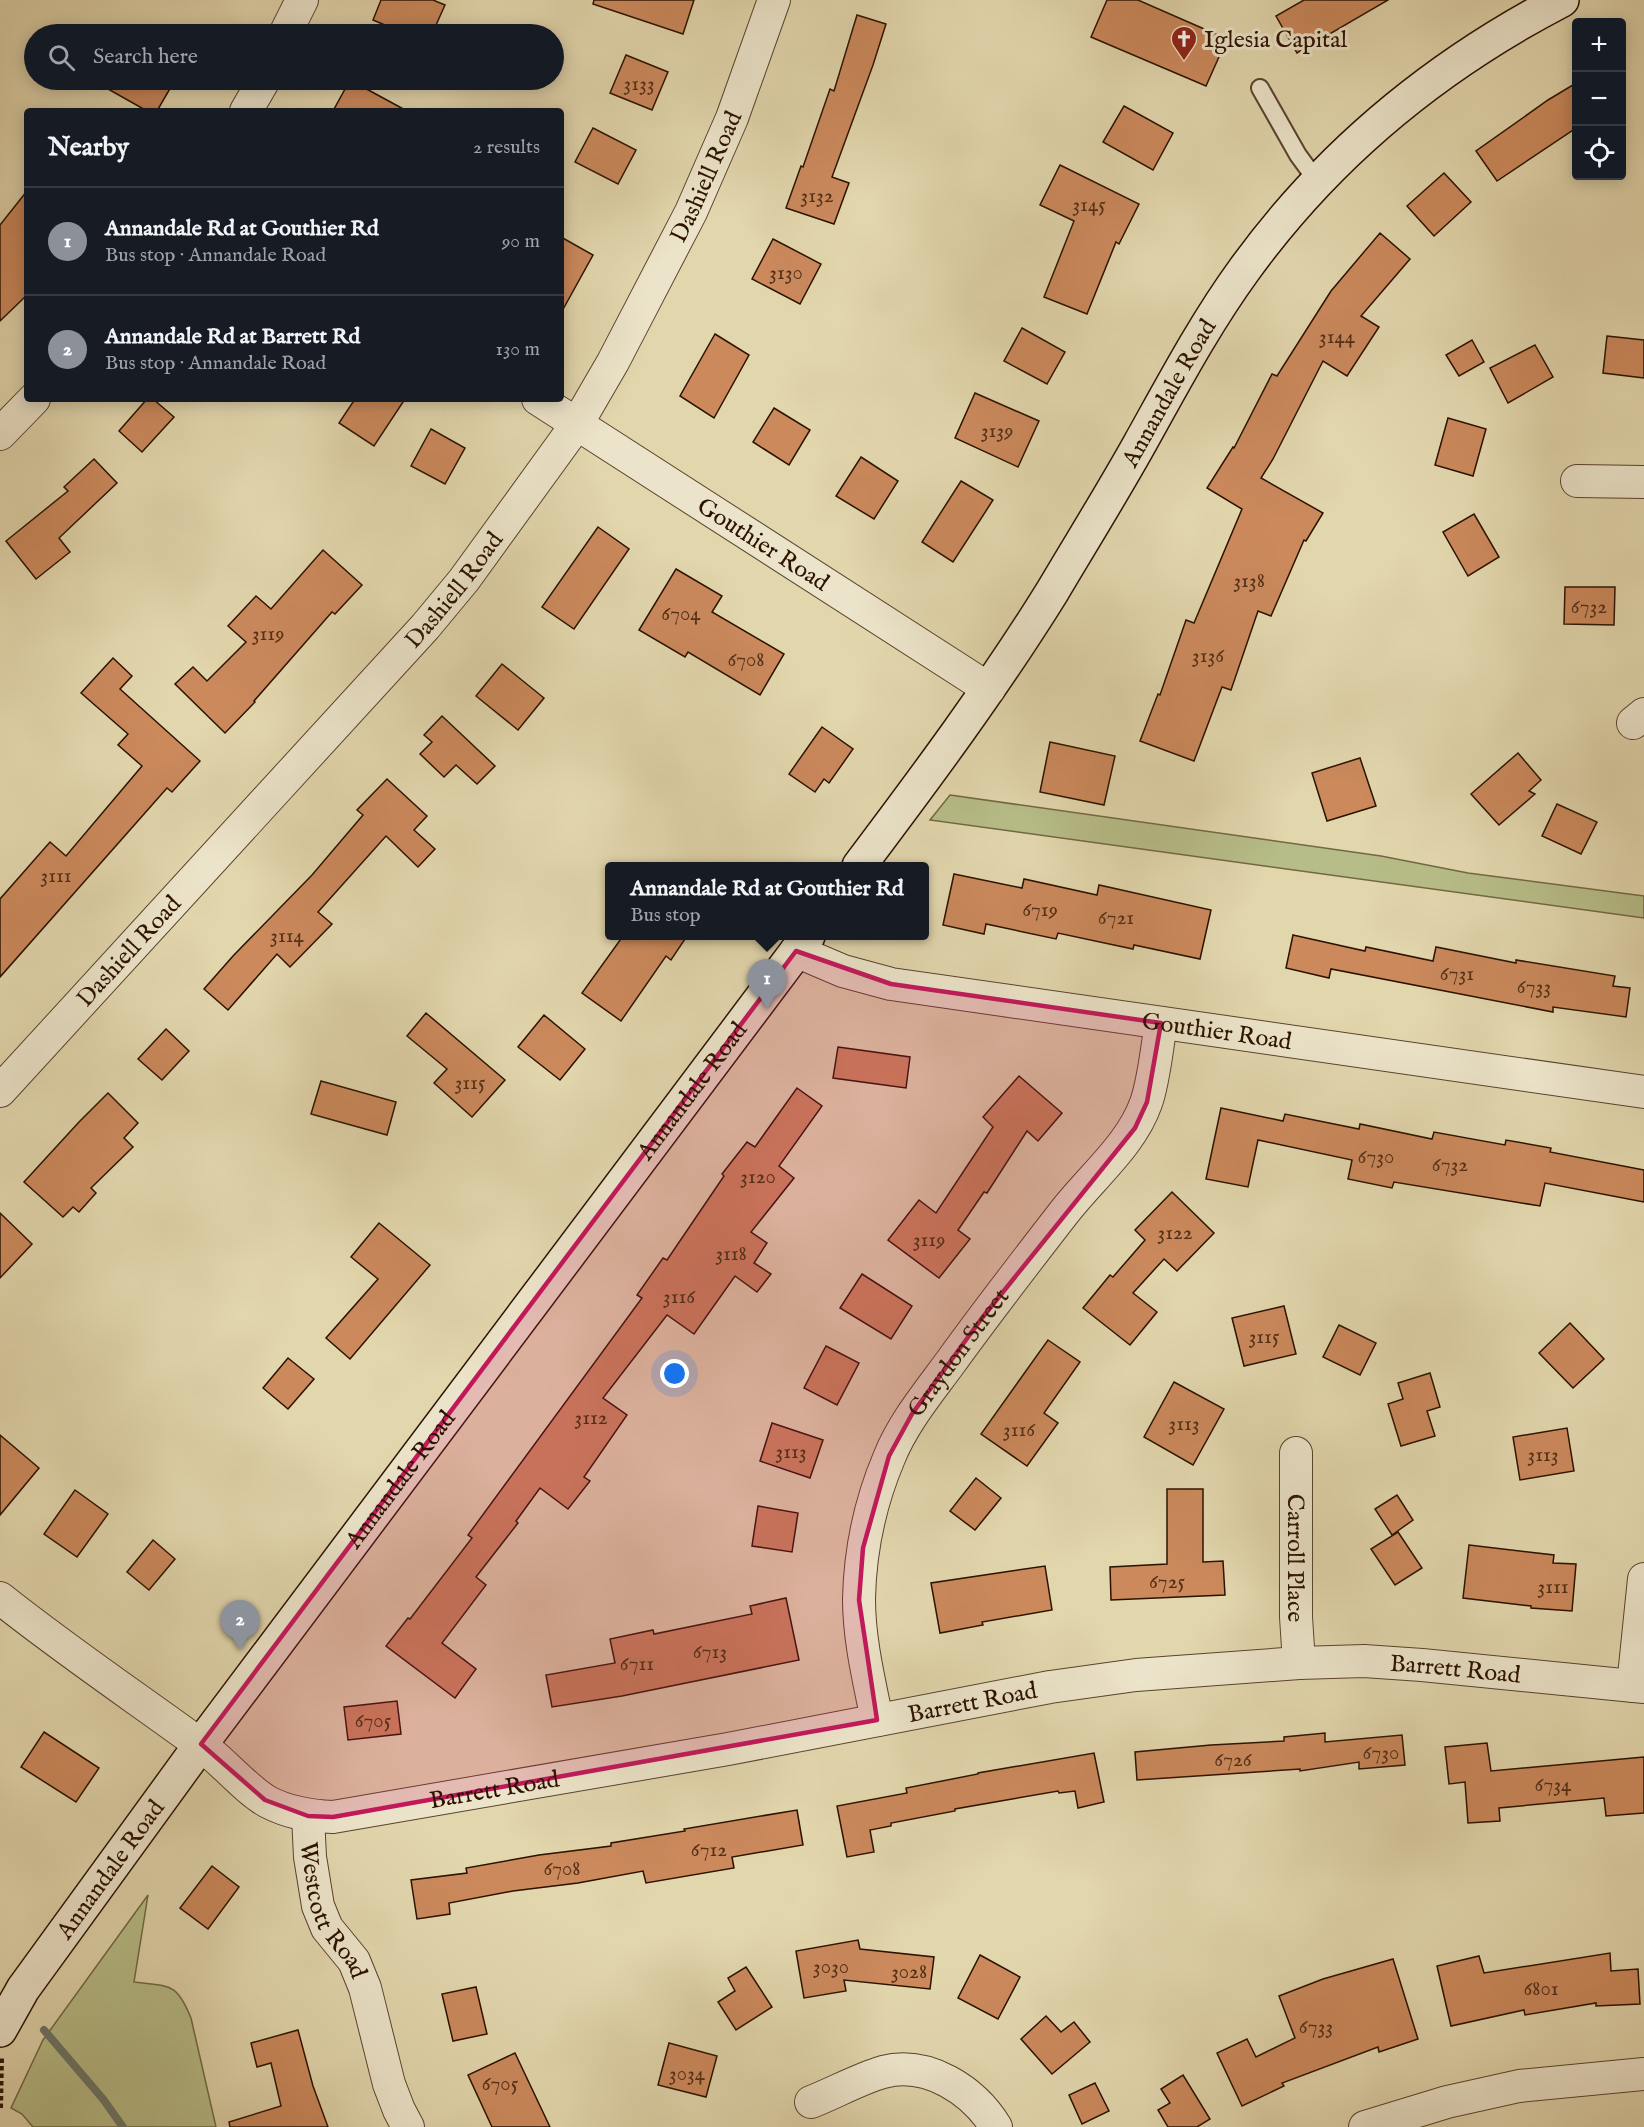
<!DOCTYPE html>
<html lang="en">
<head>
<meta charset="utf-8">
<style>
	body { margin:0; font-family:"IM FELL English",serif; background:#242831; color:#f1f3f6 }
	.controls { position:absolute; right:18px; top:18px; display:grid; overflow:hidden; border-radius:6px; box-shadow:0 3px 15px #0003 }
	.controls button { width:54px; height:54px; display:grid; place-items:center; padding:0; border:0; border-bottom:2px solid #363941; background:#171b24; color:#f1f3f6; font:30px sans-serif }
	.you { position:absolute; left:675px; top:1374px; width:21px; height:21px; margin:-15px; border:4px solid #fff; border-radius:50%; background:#1a73e8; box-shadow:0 0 0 9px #1a73e833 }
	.badge { display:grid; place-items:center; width:39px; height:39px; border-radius:50%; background:#8c9099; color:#fff; font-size:20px; font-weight:700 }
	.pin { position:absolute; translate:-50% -50px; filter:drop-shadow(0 2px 3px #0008) }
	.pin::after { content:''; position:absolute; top:32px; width:21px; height:18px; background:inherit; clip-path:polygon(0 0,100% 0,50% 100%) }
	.popup { position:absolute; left:605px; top:862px; width:324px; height:78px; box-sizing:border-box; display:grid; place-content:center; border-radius:6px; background:#171b24; filter:drop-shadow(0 2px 4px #0005); font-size:20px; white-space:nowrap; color:#9ea1a6 }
	.popup b { font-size:22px; color:#f1f3f6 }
	.popup::after { content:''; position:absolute; left:50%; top:100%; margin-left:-12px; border:12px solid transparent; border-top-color:#171b24 }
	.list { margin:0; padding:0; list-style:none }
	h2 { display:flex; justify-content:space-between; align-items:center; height:78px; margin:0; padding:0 24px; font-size:26px }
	h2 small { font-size:20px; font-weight:400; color:#9ea1a6 }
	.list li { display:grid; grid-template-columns:39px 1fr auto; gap:18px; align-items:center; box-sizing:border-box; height:108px; padding:0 24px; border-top:2px solid #363941 }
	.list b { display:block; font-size:22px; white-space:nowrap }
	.list p { margin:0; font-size:20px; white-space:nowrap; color:#9ea1a6 }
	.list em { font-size:20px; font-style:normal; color:#9ea1a6 }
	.icon { flex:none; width:33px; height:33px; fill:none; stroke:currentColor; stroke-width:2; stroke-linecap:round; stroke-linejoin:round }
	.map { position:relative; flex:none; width:1644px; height:2127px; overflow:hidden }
	.search { position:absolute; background:#171b24; box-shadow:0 3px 15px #0003; left:24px; top:24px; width:540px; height:66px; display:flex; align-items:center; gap:15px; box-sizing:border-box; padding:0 21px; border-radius:33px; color:#9ea1a6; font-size:22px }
	.panel { position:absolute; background:#171b24; box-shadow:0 3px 15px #0003; left:24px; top:108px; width:540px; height:294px; border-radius:6px }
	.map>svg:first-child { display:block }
</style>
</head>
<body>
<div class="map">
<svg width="1644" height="2127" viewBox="0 0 1644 2127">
	<rect width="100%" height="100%" fill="#e2d6ad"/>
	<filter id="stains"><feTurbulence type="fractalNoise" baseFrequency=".00333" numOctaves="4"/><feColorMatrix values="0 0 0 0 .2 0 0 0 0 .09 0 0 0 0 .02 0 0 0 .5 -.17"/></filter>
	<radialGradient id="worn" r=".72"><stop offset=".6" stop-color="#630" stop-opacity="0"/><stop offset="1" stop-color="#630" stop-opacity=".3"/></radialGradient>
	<g fill="#b7bd88" stroke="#716844" stroke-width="1.5">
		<path d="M950,795L1381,856L1468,873L1644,896V918L930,820Z"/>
		<path d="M148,1895L134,1982C169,1987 176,1981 191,2018L216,2127H33L22,2114L11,2108L43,2040Z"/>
	</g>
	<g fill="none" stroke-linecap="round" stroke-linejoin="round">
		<path stroke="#6b766a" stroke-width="8" d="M44,2030L103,2099L123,2127"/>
	</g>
	<g fill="#cb895c" stroke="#2b1201" stroke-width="1.5">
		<path d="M381,0H433L445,5L432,34H406L373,20Z"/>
		<path d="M594,0H694L683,34L593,4Z"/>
		<path d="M1107,0H1138L1227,39L1206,86L1091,37Z"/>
		<path d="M1304,0H1388L1297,53L1276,16Z"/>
		<path d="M857,15L886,24L873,65L832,177L849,183L834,224L786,208L801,166L803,167L830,89L834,91Z"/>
		<path d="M626,55L668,72L652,110L610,93Z"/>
		<path d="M92,80H175L157,111H147Z"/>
		<path d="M350,80L407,111H333Z"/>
		<path d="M1576,83V128L1497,181L1476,151L1548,100Z"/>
		<path d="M1124,106L1173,133L1153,170L1103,142Z"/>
		<path d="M593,128L636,150L618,184L575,162Z"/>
		<path d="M1060,165L1139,204L1119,244L1116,242L1087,314L1044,297L1074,221L1040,205Z"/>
		<path d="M1444,173L1471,202L1434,236L1407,206Z"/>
		<path d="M27,191V295L0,321V225Z"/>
		<path d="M1380,233L1410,259L1361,316L1379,327L1347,376L1323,361L1273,459L1261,478L1323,513L1306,541L1304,540L1271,616L1258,611L1231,690L1222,687L1194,761L1140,741L1158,694L1160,695L1186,620L1194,623L1242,509L1207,488L1233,447L1234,448L1272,374L1277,376L1331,291Z"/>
		<path d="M561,237L593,255L561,313Z"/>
		<path d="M773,239L821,264L800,304L752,279Z"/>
		<path d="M1022,328L1065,352L1047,384L1004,361Z"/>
		<path d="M715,334L749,355L714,418L680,396Z"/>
		<path d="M1607,336L1644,340V378L1603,373Z"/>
		<path d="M1472,340L1484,362L1459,376L1446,355Z"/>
		<path d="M1535,345L1553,377L1508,403L1490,368Z"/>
		<path d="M975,393L1039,421L1018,467L955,438Z"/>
		<path d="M147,399H153L174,417L142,452L119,431Z"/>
		<path d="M355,399H405L374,446L339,423Z"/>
		<path d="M774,408L810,430L789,465L753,442Z"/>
		<path d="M1448,418L1486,429L1473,476L1435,465Z"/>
		<path d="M431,429L465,448L445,484L411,466Z"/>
		<path d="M861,457L898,481L874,519L836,496Z"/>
		<path d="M94,459L117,483L59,538L70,552L36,579L6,541L68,491L64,487Z"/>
		<path d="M961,481L993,500L953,562L922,542Z"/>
		<path d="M1474,514L1499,557L1468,576L1443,532Z"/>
		<path d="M598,527L629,549L574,629L542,607Z"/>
		<path d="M323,550L362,585L335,614L332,612L254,701L255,702L225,733L175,684L193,667L207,681L246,642L228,626L256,596L271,609Z"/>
		<path d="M676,569L722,596L712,612L784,654L760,695L688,652L685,657L639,630Z"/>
		<path d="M1565,587H1615L1614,625L1564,624Z"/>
		<path d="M113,658L132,676L120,689L200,761L172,792L167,788L0,977V899L50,842L66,856L142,766L118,745L128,734L81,693Z"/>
		<path d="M502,664L544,698L518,730L476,696Z"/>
		<path d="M442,716L495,766L477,784L456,765L444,777L420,754L432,742L424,735Z"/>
		<path d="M822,727L853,749L829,783L824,779L815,792L789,774Z"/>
		<path d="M1050,742L1115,756L1104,805L1040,792Z"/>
		<path d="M1518,753L1541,780L1529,791L1535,794L1499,825L1471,794Z"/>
		<path d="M1360,758L1376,806L1327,821L1312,773Z"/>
		<path d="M387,779L427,816L414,830L435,849L418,867L386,836L318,912L332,924L290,967L277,954L228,1010L204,989L233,956L312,875L363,815L357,810Z"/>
		<path d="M1557,804L1597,822L1581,854L1542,836Z"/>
		<path d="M954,874L1022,888L1024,879L1097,895L1099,885L1211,910L1200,959L1134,945L1133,949L1058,933L1056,939L986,924L984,934L943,925Z"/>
		<path d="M1293,935L1365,951L1366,947L1433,961L1436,947L1516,963V960L1615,976L1613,986L1630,988L1626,1017L1553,1007V1012L1331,969L1329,978L1286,968Z"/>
		<path d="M623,936H687L671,960L666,956L621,1021L582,993Z"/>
		<path d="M426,1013L505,1080L472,1117L434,1083L447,1069L407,1036Z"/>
		<path d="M544,1015L585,1049L560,1080L518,1047Z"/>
		<path d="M166,1029L189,1051L162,1080L138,1059Z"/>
		<path d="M838,1047L910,1057L906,1088L833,1078Z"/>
		<path d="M1019,1076L1062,1113L1038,1141L1027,1131L987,1193L984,1192L958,1230L970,1239L939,1278L888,1240L919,1200L936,1213L993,1127L983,1117Z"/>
		<path d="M321,1081L396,1102L387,1135L311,1114Z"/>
		<path d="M797,1088L822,1106L779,1166L794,1178L751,1232L767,1243L754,1263L771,1274L757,1292L735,1276L694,1334L667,1315L603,1398L627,1415L584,1477L590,1481L568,1509L540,1488L516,1521L518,1523L476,1577L486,1585L442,1643L476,1669L455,1698L386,1646L408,1618L410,1619L472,1538L468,1535L642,1298L637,1295L663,1258L667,1260L724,1176L722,1174L747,1142L755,1147Z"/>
		<path d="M108,1093L138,1123L124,1138L133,1147L91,1188L96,1193L79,1212L73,1207L63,1217L24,1182L79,1122Z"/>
		<path d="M1221,1108L1283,1121L1285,1114L1359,1129L1360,1124L1432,1139L1434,1132L1505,1145L1506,1140L1551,1148L1550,1152L1644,1170V1202L1545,1183L1540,1206L1394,1182L1392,1188L1348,1179L1352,1160L1258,1140L1248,1187L1206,1179Z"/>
		<path d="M1172,1192L1214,1233L1177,1271L1164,1259L1133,1293L1157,1312L1130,1345L1083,1308L1110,1275L1113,1277L1145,1240L1135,1230Z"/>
		<path d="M0,1213L32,1244L0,1278Z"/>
		<path d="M379,1223L430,1265L350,1359L326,1338L378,1279L351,1257Z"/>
		<path d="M862,1274L912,1306L891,1339L840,1308Z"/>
		<path d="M1284,1306L1296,1354L1244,1366L1232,1318Z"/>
		<path d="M1570,1323L1604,1359L1573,1388L1539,1353Z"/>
		<path d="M1339,1325L1376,1343L1360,1375L1323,1357Z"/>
		<path d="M1048,1340L1080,1362L1044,1413L1058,1423L1027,1466L981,1434Z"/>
		<path d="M826,1346L859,1363L837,1405L804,1388Z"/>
		<path d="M288,1358L314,1379L288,1409L263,1388Z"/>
		<path d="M1430,1373L1440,1407L1427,1411L1435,1436L1401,1446L1388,1404L1403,1399L1398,1383Z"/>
		<path d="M1174,1382L1224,1409L1193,1465L1144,1437Z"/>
		<path d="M772,1423L823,1440L810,1478L760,1461Z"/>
		<path d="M1567,1428L1574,1471L1520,1480L1513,1437Z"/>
		<path d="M0,1435L39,1468L0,1515Z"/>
		<path d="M976,1478L1001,1498L975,1530L950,1511Z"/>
		<path d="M1167,1489H1203V1562L1223,1561L1225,1595L1111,1600L1110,1567L1167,1564Z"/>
		<path d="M75,1490L108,1514L77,1557L44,1534Z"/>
		<path d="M1397,1495L1413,1520L1392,1535L1375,1509Z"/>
		<path d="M758,1506L798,1513L792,1552L752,1546Z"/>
		<path d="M1398,1532L1422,1568L1395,1585L1371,1549Z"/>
		<path d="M153,1540L175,1559L149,1590L127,1572Z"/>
		<path d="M1469,1545L1554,1555L1553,1563L1576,1564L1572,1611L1531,1608V1606L1463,1598Z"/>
		<path d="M1045,1566L1052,1610L982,1622L983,1625L940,1633L931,1583Z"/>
		<path d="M786,1598L799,1660L622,1696L552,1707L546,1675L615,1663L610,1639L653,1630L654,1634L752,1614L750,1606Z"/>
		<path d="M397,1701L401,1734L348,1740L344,1707Z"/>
		<path d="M44,1732L99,1768L76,1802L21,1767Z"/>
		<path d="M1325,1733V1742L1402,1735L1405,1765L1359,1769V1762L1300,1771V1769L1137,1780L1135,1752L1211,1745L1284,1741V1737Z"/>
		<path d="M1487,1743L1491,1771L1644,1757V1813L1606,1816L1604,1798L1499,1808L1500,1821L1468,1823L1465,1782L1449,1784L1445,1747Z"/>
		<path d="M1094,1753L1104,1802L1078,1808L1075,1791L1059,1793L1058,1791L955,1809V1811L891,1823V1826L870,1830L874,1852L847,1857L837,1806L907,1793L906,1788L978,1774V1773Z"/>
		<path d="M797,1810L803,1845L732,1857L734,1868L646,1883L643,1871L578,1883L513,1891L449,1903L450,1914L417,1919L411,1880L467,1873L466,1868L539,1855L611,1846V1843L685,1831L684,1829Z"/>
		<path d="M212,1866L239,1887L208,1929L180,1908Z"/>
		<path d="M858,1940L860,1949L934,1957L930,1989L844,1980L846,1991L804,1998L796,1951Z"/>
		<path d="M1610,1953L1611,1971L1638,1969L1640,2004L1596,2006V2003L1525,2015L1524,2010L1451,2026L1437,1966L1479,1956L1484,1973Z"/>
		<path d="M980,1955L1020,1977L998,2019L958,1998Z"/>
		<path d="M1393,1959L1418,2039L1379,2052L1378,2047L1282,2083L1284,2086L1242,2106L1217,2053L1247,2039L1256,2057L1295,2038L1279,1996L1323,1979Z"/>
		<path d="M746,1967L772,2007L736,2030L718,2002L735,1991L728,1978Z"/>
		<path d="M476,1987L487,2034L453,2041L442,1994Z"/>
		<path d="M1046,2016L1061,2032L1074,2022L1090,2042L1052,2074L1021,2039Z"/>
		<path d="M298,2030L313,2086L328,2127H230L229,2122L281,2106L271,2063L257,2067L251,2043Z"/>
		<path d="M669,2043L717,2056L706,2097L658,2085Z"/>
		<path d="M515,2053L550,2127H492L468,2075Z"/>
		<path d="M1183,2075L1210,2119L1197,2127H1168L1158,2110L1170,2103L1161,2089Z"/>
		<path d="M1095,2083L1109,2111L1082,2124L1069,2095Z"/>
	</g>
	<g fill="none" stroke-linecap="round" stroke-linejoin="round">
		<defs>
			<path id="service" d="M1260,88L1298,155L1317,181"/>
			<g id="minor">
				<path d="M285,34L302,0"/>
				<path d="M246,111L264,80"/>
				<path id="s1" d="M538,399L989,689"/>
				<path d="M0,434L34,399"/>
				<path d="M1577,481L1644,482"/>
				<path d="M1633,723L1644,714"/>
				<path id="s2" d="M796,951L843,971L891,984L1644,1092"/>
				<path id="s3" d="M0,1091L425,627L464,580L577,424L613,362L691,212L732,118L774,0"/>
				<path id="s4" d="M1296,1453V1617L1299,1663"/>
				<path id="s5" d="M0,1598C64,1649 132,1695 198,1743C221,1759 245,1789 268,1802C289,1813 310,1816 333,1817L728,1749L1050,1687L1136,1675L1299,1663L1364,1661L1422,1665L1644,1687"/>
				<path d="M1633,1686L1644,1579"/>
				<path id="s6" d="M877,1720C869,1680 859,1640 859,1599C860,1551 870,1503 889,1458C903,1423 928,1393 950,1363C986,1313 1024,1264 1062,1215C1089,1179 1131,1146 1146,1103C1154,1081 1157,1047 1161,1023"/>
				<path id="s7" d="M308,1816L310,1857L318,1906L327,1928L354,1961L365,1988L389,2084L399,2110L408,2127"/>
				<path d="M811,2102C834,2093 859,2079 883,2072C928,2060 974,2091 996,2127"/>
				<path d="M1365,2127L1447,2102L1519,2086L1644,2074"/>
			</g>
			<g id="secondary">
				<path id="s8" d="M859,866C926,777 993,687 1052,592C1081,543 1111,495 1139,445C1172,386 1204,325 1244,270C1327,155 1437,65 1562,0"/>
				<path id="s9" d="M0,2030L23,1989L201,1744L808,936"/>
			</g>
		</defs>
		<use href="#service" stroke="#59432c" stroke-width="20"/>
		<use href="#minor" stroke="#59432c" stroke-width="34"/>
		<use href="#secondary" stroke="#2b1201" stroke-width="36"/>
		<path stroke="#2b1201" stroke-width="4" stroke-dasharray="4.5 3" stroke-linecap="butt" d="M1,2108L2,2058"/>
		<use href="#service" stroke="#ece4ca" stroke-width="16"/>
		<use href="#minor" stroke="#ece4ca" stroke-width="32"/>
		<use href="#secondary" stroke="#ece4ca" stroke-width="33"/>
	</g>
	<path fill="#c2185b" fill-opacity="0.2" stroke="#c2185b" stroke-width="4.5" stroke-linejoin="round" d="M796,951L891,984L1161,1023L1147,1102L1135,1128L982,1318L912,1414L889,1456L863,1548L859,1600L877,1720L333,1817L308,1816L265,1800L201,1744Z"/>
	<defs>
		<symbol id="church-pin" viewBox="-11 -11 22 30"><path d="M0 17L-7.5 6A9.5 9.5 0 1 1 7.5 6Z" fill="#8f2418" stroke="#ece4ca"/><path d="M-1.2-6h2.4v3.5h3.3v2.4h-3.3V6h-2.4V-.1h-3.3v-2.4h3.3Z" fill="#fff"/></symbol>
	</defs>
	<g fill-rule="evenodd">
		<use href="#church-pin" x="1169" y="24" width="30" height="40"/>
	</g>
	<g text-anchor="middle" stroke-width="6" stroke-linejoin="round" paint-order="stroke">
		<g font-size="21" fill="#533018">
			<text x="639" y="90">3133</text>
			<text x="817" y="202">3132</text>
			<text x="1089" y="211">3145</text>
			<text x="786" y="279">3130</text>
			<text x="1337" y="343">3144</text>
			<text x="997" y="437">3139</text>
			<text x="1249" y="587">3138</text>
			<text x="1589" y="613">6732</text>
			<text x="681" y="620">6704</text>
			<text x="268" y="640">3119</text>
			<text x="1208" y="662">3136</text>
			<text x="746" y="666">6708</text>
			<text x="56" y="882">3111</text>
			<text x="1040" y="916">6719</text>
			<text x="1116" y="924">6721</text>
			<text x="287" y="942">3114</text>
			<text x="1457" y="980">6731</text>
			<text x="1534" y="993">6733</text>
			<text x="470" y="1089">3115</text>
			<text x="1376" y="1163">6730</text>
			<text x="1450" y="1171">6732</text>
			<text x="758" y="1183">3120</text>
			<text x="1175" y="1239">3122</text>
			<text x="929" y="1246">3119</text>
			<text x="731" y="1260">3118</text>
			<text x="679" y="1303">3116</text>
			<text x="1264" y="1343">3115</text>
			<text x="591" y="1424">3112</text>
			<text x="1184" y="1430">3113</text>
			<text x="1019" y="1436">3116</text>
			<text x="791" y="1458">3113</text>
			<text x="1543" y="1461">3113</text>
			<text x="1167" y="1588">6725</text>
			<text x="1553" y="1593">3111</text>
			<text x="710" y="1658">6713</text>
			<text x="637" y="1670">6711</text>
			<text x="373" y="1727">6705</text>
			<text x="1381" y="1759">6730</text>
			<text x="1233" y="1766">6726</text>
			<text x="1553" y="1791">6734</text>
			<text x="709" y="1856">6712</text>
			<text x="562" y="1875">6708</text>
			<text x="831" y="1973">3030</text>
			<text x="909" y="1978">3028</text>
			<text x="1541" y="1995">6801</text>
			<text x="1316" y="2033">6733</text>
			<text x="687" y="2080">3034</text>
			<text x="500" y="2090">6705</text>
		</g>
		<g font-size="24" fill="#2b1201" stroke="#ece4ca" text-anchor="start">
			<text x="1204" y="47">Iglesia Capital</text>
		</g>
		<g font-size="24" fill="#2b1201" stroke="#ece4ca">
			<text dy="8" stroke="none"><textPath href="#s3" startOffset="1162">Dashiell Road</textPath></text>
			<text dy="8" stroke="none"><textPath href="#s8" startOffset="566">Annandale Road</textPath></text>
			<text dy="8" stroke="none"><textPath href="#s1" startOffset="268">Gouthier Road</textPath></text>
			<text dy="8" stroke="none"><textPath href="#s3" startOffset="676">Dashiell Road</textPath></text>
			<text dy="8" stroke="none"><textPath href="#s3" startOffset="190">Dashiell Road</textPath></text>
			<text dy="8" stroke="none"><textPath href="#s2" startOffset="430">Gouthier Road</textPath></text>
			<text dy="8" stroke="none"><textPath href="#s9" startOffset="1167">Annandale Road</textPath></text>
			<text dy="8" stroke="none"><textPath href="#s6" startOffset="394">Graydon Street</textPath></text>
			<text dy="8" stroke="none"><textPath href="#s9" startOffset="681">Annandale Road</textPath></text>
			<text dy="8" stroke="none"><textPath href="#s4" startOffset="105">Carroll Place</textPath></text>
			<text dy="8" stroke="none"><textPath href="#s5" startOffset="1540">Barrett Road</textPath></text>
			<text dy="8" stroke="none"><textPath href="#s5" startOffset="1054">Barrett Road</textPath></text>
			<text dy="8" stroke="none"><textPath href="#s5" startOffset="568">Barrett Road</textPath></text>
			<text dy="8" stroke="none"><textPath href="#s9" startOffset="195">Annandale Road</textPath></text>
			<text dy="8" stroke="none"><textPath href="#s7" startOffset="100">Westcott Road</textPath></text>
		</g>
	</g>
	<rect width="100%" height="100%" filter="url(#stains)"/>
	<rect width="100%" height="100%" fill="url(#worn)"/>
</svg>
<div class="controls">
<button>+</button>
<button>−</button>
<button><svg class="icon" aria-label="locate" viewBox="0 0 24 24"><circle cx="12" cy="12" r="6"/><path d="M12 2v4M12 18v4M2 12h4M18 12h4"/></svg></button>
</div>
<div class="you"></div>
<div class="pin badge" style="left:767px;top:1009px">1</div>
<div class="popup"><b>Annandale Rd at Gouthier Rd</b>Bus stop</div>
<div class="pin badge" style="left:240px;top:1650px">2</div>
<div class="search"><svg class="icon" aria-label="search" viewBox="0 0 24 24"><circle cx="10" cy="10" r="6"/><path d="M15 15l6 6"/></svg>Search here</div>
<section class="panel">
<h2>Nearby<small>2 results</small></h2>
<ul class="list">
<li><span class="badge">1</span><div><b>Annandale Rd at Gouthier Rd</b><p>Bus stop · Annandale Road</p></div><em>90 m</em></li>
<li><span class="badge">2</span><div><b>Annandale Rd at Barrett Rd</b><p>Bus stop · Annandale Road</p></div><em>130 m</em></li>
</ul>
</section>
</div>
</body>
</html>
